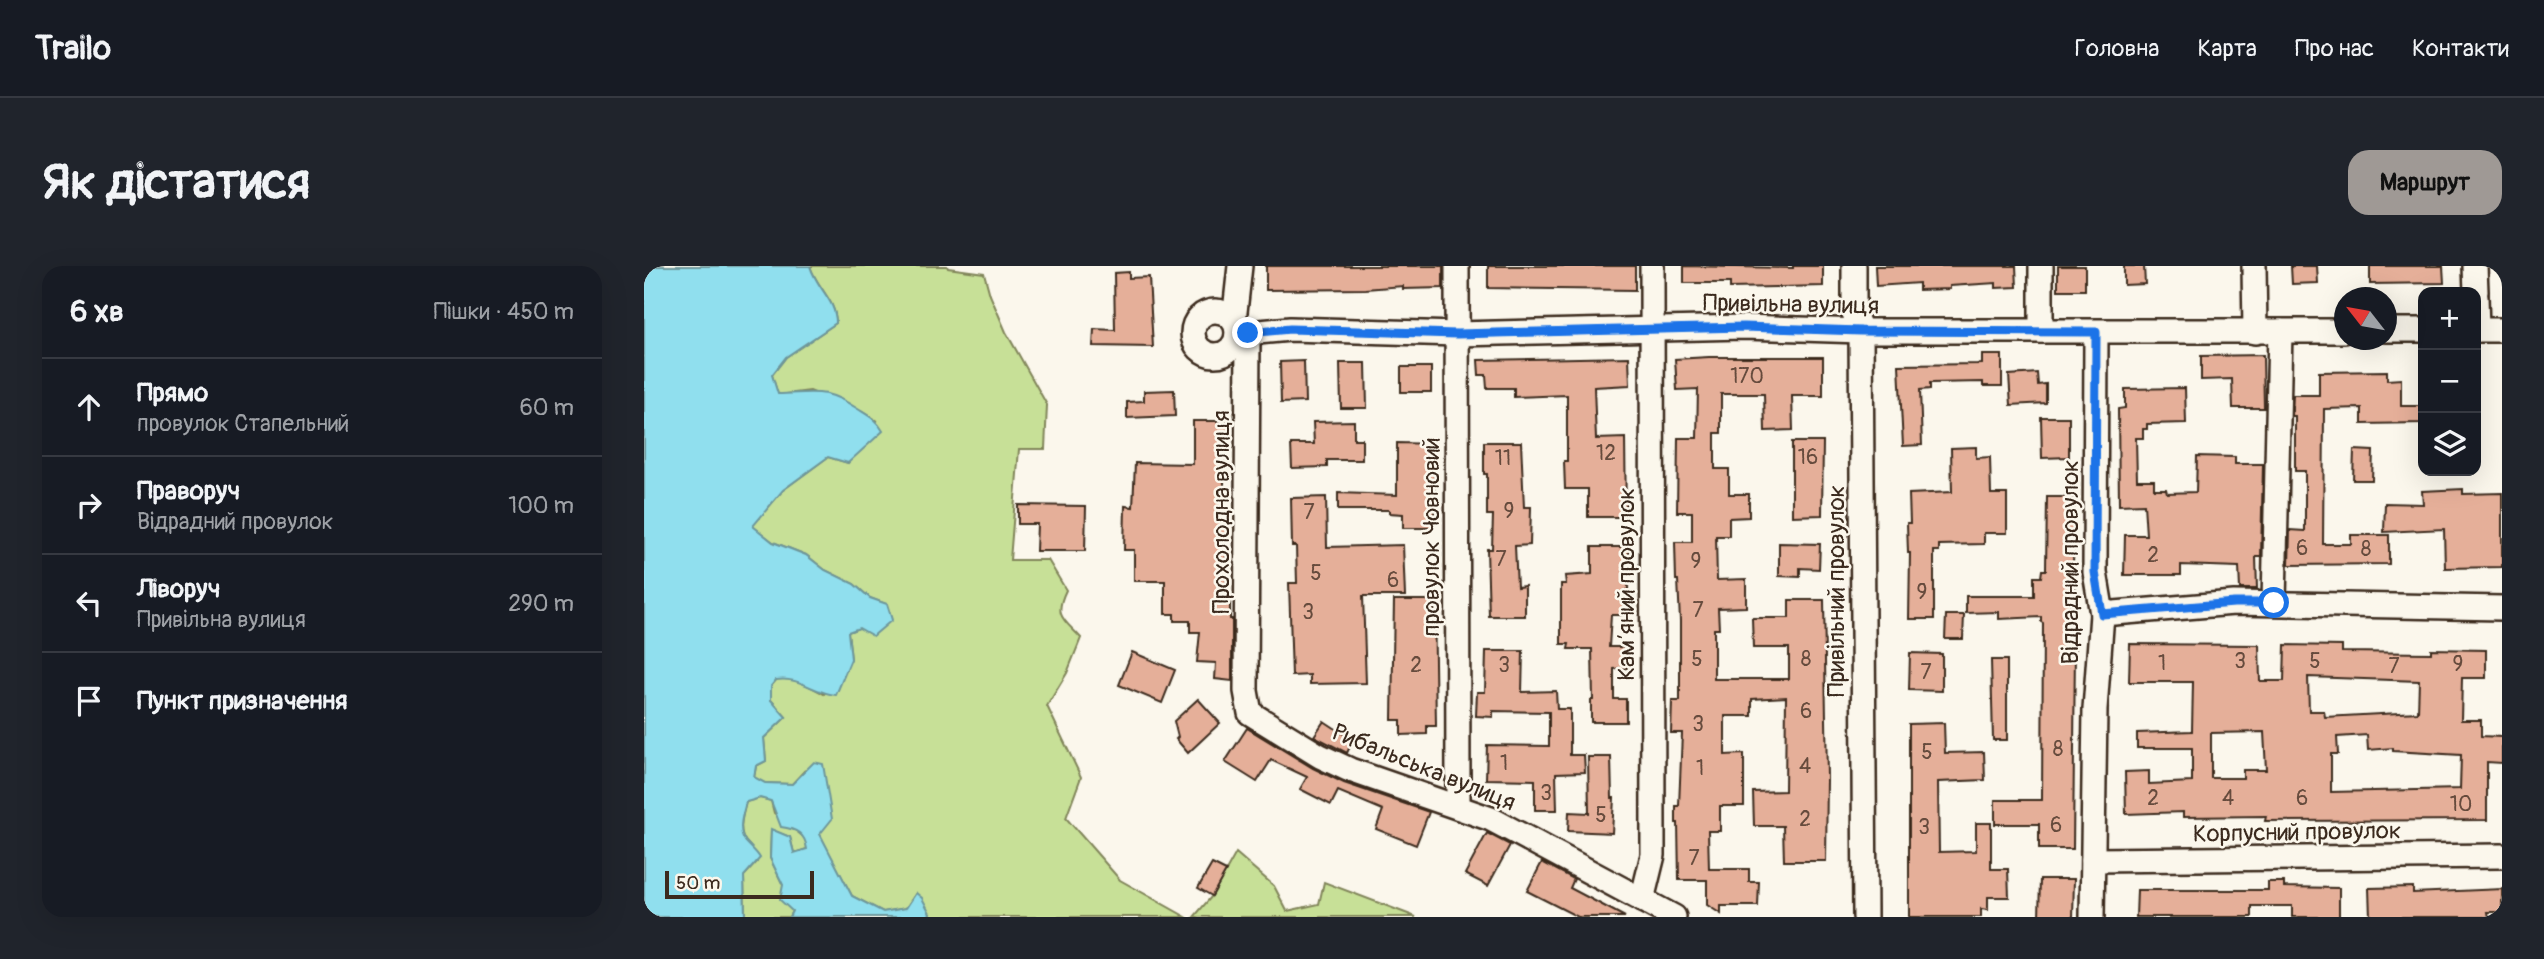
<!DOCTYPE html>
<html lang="uk">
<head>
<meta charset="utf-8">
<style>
	body { margin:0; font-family:Pangolin,sans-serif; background:#20242c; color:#f1f3f6 }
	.controls { position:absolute; right:21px; top:21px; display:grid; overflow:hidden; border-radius:14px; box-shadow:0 7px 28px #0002 }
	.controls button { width:63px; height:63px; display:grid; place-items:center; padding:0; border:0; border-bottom:2px solid #363941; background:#171b24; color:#f1f3f6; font:35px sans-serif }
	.compass { position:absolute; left:1690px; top:21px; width:63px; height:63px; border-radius:50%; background:#171b24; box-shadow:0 7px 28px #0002; rotate:301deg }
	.scale { position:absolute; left:21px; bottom:18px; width:149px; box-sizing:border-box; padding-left:7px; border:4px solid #3b2a1e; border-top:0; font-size:19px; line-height:24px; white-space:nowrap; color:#3b2a1e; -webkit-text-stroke:5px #fbf7ec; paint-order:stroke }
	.stop { position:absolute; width:21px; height:21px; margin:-16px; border:5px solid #1a73e8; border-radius:50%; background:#fff }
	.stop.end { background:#1a73e8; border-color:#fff; box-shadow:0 2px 7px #0008 }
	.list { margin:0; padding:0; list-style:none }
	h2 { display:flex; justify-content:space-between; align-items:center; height:91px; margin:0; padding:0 28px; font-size:30px }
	h2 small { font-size:23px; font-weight:400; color:#9ea1a6 }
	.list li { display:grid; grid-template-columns:46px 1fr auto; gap:21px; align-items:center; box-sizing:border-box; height:98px; padding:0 28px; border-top:2px solid #363941 }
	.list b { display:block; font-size:26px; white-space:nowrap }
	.list p { margin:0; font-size:23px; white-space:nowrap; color:#9ea1a6 }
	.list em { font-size:23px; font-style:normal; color:#9ea1a6 }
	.icon { flex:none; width:38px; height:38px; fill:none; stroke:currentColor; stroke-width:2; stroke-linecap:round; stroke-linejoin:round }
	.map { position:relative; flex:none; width:1858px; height:651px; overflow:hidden; border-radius:21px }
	header { display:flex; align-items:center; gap:42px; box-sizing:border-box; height:98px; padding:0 35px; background:#171b24; border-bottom:2px solid #363941 }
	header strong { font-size:33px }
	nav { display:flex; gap:38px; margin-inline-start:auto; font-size:24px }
	.intro { display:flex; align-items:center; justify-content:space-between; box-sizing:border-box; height:168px; padding:0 42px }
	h1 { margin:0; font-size:49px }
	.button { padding:18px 32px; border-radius:21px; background:#9f9995; color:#111; font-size:24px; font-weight:700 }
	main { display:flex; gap:42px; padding:0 42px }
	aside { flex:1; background:#171b24; border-radius:21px; box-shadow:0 7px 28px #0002 }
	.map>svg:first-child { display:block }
</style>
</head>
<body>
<header>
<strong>Trailo</strong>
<nav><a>Головна</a><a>Карта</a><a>Про нас</a><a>Контакти</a></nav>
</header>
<div class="intro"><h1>Як дістатися</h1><a class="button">Маршрут</a></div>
<main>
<aside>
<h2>6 хв<small>Пішки · 450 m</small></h2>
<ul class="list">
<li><svg class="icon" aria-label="ahead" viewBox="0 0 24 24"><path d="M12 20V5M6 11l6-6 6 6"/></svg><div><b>Прямо</b><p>провулок Стапельний</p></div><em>60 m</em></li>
<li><svg class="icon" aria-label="right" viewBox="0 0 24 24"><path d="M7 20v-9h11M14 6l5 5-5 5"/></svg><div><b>Праворуч</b><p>Відрадний провулок</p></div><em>100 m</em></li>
<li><svg class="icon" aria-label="left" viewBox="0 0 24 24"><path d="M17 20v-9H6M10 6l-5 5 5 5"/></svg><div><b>Ліворуч</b><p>Привільна вулиця</p></div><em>290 m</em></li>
<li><svg class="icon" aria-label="arrive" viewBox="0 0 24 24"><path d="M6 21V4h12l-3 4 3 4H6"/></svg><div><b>Пункт призначення</b></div></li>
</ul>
</aside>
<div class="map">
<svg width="1858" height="651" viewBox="0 0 1858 651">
	<rect width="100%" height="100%" fill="#fbf7ec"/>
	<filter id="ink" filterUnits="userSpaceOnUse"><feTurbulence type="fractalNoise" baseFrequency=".0143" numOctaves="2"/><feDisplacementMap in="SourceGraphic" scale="14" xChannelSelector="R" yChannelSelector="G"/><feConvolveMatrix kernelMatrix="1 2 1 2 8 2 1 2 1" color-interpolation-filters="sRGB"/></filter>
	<g filter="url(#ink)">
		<g fill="#c7e097" stroke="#81855a" stroke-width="2">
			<path d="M166,0H303L304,2L340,7L346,29L362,66L403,139L401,183H375L366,294H404L422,324C409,351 420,353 437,372L423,407L403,440L437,511L422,552L476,614L542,651H284L286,647L272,627L262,642L239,646L208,630L175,568L160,505L148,518L120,517L110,512L112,500L122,495L120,472L142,451L127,434V420L133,413C151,411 165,420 180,428L207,393L204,366L215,362L242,338L226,332L210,318L181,304L162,289L129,276L108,260L139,224L184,191L204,197L233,155L218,146L166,125L134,129L128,109L142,91L192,57C192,34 173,22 166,0Z"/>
			<path d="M116,532L127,535L130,547L162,573L163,583L150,587L146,571L127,564L126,592L139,619L148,645L145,651H101L100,610L113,596C110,586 109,583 102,576C93,564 99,549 102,536Z"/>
			<path d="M592,587L630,620L643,645L675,638L680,616L772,651H550L568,630Z"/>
		</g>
		<path fill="#90dfee" stroke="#6e979b" stroke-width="2" d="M0,0H166C173,23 192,34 192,57L142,91L128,109L134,128C172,127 180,121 214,143C225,150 233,154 239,165L204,197L184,191L139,224L109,260L129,276L162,289L181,304L210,318L226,332L243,338L248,354L229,370L215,362L204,366L207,393L192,429C170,427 155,410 132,414L127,420V434L142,451L120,472L122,495L112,500L110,511L121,517L148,518L170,496L179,498L188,553L176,568L208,630L239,646L262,642L272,627L278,632L286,647L284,651H145L148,645L136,634L139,619L126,592L127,563L146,571L150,587L163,583C161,567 152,563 137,561L127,535L116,532L102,536C99,548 93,563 101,575C106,581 112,585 116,592L100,610L101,651H0Z"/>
		<g fill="#e5af99" stroke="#3b2a1e" stroke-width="2" fill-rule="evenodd">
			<path d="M622,0H799V22L759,23V20L721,23L622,24Z"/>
			<path d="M844,0H991V24L844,22Z"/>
			<path d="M1040,0L1149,2V0H1179V20L1086,22V17H1040Z"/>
			<path d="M1231,0H1372L1373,21L1352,22V17L1306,20V23L1275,24V17L1232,20Z"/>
			<rect x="1414" y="0" width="27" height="24"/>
			<path d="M1480,0H1500L1501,18L1480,19Z"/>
			<path d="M1647,0H1673L1674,17L1648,18Z"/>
			<path d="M1726,0H1799L1800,17L1726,18Z"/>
			<path d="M485,6V12L505,11L509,81L449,80L450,63L471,64L470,7Z"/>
			<path d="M1338,89H1358V120H1339V116L1286,117V123L1276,124L1278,179L1259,180L1255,99L1338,98Z"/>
			<path d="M1619,89L1620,142H1589L1588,113L1557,114V90Z"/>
			<path d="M985,91L986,119L950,121L952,173L981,172L982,251H944V223H921L920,195H923V129L870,131V122H843L842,109H835L834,94Z"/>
			<path d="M1065,91H1179V130H1148L1149,164L1121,165L1120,128H1077V167H1071V203H1085V228H1105V251L1085,252V270H1072L1073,314L1102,313V341L1074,342L1075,363H1070V413H1145V382H1109L1108,352H1145V334H1180L1183,512L1182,595H1140L1139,560H1110L1109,526L1141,525L1142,431L1108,433V450H1081V489L1100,488V540H1076V565H1064L1065,603H1105V616H1115L1114,640H1077V648L1063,639V614H1035L1034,557H1032V540H1035L1038,467H1027L1028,435H1036V355L1034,314H1032L1031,276H1048V246H1033L1034,172H1053L1054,123L1033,124L1031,93Z"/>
			<path d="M660,95L661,136L637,137L636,96Z"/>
			<path d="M696,97H722L723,142H697Z"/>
			<rect x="757" y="101" width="30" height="25"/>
			<path d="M1743,105V114L1757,113V140H1779V157L1718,158V142L1680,143L1679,278H1707V269H1745V298L1645,299L1646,264L1661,265V205H1651V150H1648L1649,129H1675V106Z"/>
			<path d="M1393,107L1394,119L1402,118V137L1367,139L1365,109Z"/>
			<path d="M1541,122L1542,157L1503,158V163H1499V172H1492L1493,214H1510V223H1522L1523,227L1552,226L1553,190L1591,191V198H1619L1617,291H1612L1613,323H1596L1595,301L1537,299V309H1480L1481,269H1502L1500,238L1475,239L1474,143L1481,142V123Z"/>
			<path d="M530,124L531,150L483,152V136L500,135V125Z"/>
			<path d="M1397,151H1425V191L1398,192Z"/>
			<path d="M549,155H584V183H580V244H584L582,292L583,331H586V353H588V415L571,413L572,397L553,396L556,366H546V355H530V348H521V315H490V284H480L481,240L489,241L491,197L549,198Z"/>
			<path d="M710,155V173H718V194H683V201L648,202L647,178H670L669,156Z"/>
			<path d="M840,176H877L880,241H887L886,279L871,280L873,321L881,320V350H845L843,283H848L849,249H843V208H840Z"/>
			<path d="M1148,176H1179L1178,249L1148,250Z"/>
			<path d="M753,177L791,178L790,262H759V248L745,247V244H694V227L753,229Z"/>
			<path d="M1332,181V192L1346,191L1347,228H1363V267H1340V278L1295,279V285H1290V353H1265L1266,287H1264L1263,257H1266L1265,228L1308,226L1307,182Z"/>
			<path d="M1710,184L1729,185L1728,214H1709Z"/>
			<path d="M1819,223V228L1858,227V301L1801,302L1800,263L1740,266L1741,237L1779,238L1778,225Z"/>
			<path d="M682,231L683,281L759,279L761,330H719L722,417L666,418V409L648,410L645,317H653L652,280H648L647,232Z"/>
			<path d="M1403,231H1430L1429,304H1432L1431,328H1426V381H1431L1429,583H1395V558H1351V534H1398L1399,357L1397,356V351L1355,353V346L1322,347V330H1390V311H1397L1398,304H1402Z"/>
			<path d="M374,239L442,240L441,285H392L393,258H374Z"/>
			<path d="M1135,277L1176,278L1175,303L1156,302V311L1135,310Z"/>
			<path d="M948,281H985L984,324H981V349H967L965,381H983V402L970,403V433H982V456H947V434H949L948,383H924L925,378H917V318H922L921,310L948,308Z"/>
			<path d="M750,334H790L792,460H783V468L757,469V454H748Z"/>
			<path d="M1302,349H1320L1319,373H1301Z"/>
			<path d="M1486,378L1615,379L1616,415H1640L1641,379L1698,380V386L1787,387V383L1842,384V412H1818L1817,454H1837V470L1858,471V497L1843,496V554L1621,555L1622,550L1539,551V546L1482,548L1481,506L1505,505V518L1548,516V482H1493V467L1548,465L1549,416H1485ZM1664,411L1775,415L1774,446L1681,451L1680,445H1665ZM1620,466L1622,504H1599V512H1567V467ZM1723,469L1724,484L1749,482V485L1817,489L1816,523L1687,526V488H1694L1693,471Z"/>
			<path d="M842,385H879L878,426L912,425L913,443H926V489H940L941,506L912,507L913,544H891V514L842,513L843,479L905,480V446L849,445V451L832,450L833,426H841Z"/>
			<path d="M488,386L531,404L518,437L475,419Z"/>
			<path d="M1266,387L1298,388V425L1265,424Z"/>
			<path d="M1347,394H1363V474H1349Z"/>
			<path d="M554,433L576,457L544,487L532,473L534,471L530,455Z"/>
			<path d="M680,455L709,474L703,487L670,470Z"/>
			<path d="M1300,457L1301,487L1340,486L1341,514L1294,516L1295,586L1332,585V557H1347V603H1364L1365,631H1344V644L1337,643V651H1265V458Z"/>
			<path d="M603,462L669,502L700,517L785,546L772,579L732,563L739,544L694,525L687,539L656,523L663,511L627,494L613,516L581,496Z"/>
			<path d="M944,491H967L968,532H970L968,567L924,565L925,546L945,547Z"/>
			<path d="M843,567L866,579L844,620L821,608Z"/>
			<path d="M898,596L930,613L926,622L981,651H934L883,625Z"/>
			<path d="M568,598L582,605L568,630L554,622Z"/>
			<path d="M1396,613H1430L1429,651H1395Z"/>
			<path d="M1624,616H1640V621L1695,622V651H1648V640H1608V651H1492L1493,624H1624Z"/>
			<path d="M1769,621V627L1858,623V646H1844L1845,651H1726L1725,622Z"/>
		</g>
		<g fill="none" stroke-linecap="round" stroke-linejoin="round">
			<defs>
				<g id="minor">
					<path d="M813,0L814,541"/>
					<path d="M1210,0V47L1217,65L1221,651"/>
					<path d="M1397,0V65"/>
					<path d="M1610,0L1611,66"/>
					<path d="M1831,0L1832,26"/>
					<path d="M1832,31L1833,64"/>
					<circle cx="571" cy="67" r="22"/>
					<path d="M590,55L596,0"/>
					<path d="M1742,64H1779"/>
					<path d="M1832,64H1858"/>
					<path d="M604,67L602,425L606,447L676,490L706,504L847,553L1030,651"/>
					<path d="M593,68L646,63L813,68L1100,61L1217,65H1700"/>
					<path d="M1630,337L1636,65"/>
					<path d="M1458,348L1590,337L1858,342"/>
					<path d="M1449,594L1858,590"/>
					<path d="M998,634L1009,589L1008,0"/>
					<path d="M1448,651L1451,443L1458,348L1451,306L1452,66"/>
				</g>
			</defs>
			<use href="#minor" stroke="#3b2a1e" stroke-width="28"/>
			<use href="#minor" stroke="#fbf7ec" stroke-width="23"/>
		</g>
	</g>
	<g fill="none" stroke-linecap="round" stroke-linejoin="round" filter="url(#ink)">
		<path stroke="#1a73e8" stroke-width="9" d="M604,67L646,63L813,68L1100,61L1217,65L1452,66L1451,306L1458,348L1590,337H1630"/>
	</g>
	<g text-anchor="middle" stroke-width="5" stroke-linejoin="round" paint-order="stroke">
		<g font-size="21" fill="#664b3d">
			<text x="1103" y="117">170</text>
			<text x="962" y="194">12</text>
			<text x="1164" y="198">16</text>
			<text x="859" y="199">11</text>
			<text x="865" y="252">9</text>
			<text x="665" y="253">7</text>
			<text x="1658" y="289">6</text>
			<text x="1722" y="290">8</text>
			<text x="1509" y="296">2</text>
			<text x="857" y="300">7</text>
			<text x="1052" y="302">9</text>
			<text x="672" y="314">5</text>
			<text x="749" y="321">6</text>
			<text x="1278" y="333">9</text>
			<text x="1054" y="351">7</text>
			<text x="664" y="353">3</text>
			<text x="1053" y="400">5</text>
			<text x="1162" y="400">8</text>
			<text x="1596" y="402">3</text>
			<text x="1671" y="402">5</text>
			<text x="1518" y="404">1</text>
			<text x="1814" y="405">9</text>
			<text x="772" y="406">2</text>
			<text x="860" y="406">3</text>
			<text x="1750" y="407">7</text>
			<text x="1282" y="413">7</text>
			<text x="1162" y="452">6</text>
			<text x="1054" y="465">3</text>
			<text x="1414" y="490">8</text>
			<text x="1283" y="493">5</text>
			<text x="860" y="504">1</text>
			<text x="1161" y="507">4</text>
			<text x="1056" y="509">1</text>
			<text x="902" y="534">3</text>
			<text x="1509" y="539">2</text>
			<text x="1584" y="539">4</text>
			<text x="1658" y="539">6</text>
			<text x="1817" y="545">10</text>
			<text x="957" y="556">5</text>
			<text x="1161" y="560">2</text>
			<text x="1412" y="566">6</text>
			<text x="1280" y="568">3</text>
			<text x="1050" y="599">7</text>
		</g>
		<g font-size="24" fill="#3b2a1e" stroke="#fbf7ec">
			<text transform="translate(1147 38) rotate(1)" y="8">Привільна вулиця</text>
			<text transform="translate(577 246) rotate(-90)" y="8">Прохолодна вулиця</text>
			<text transform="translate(787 271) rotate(-90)" y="8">провулок Човновий</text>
			<text transform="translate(1426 296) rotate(-90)" y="8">Відрадний провулок</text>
			<text transform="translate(982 318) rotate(-90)" y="8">Камʼяний провулок</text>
			<text transform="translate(1192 325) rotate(-90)" y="8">Привільний провулок</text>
			<text transform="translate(780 501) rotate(22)" y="8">Рибальська вулиця</text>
			<text transform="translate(1653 566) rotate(-1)" y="8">Корпусний провулок</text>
		</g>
	</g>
</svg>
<div class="controls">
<button>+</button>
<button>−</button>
<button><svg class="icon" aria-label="layers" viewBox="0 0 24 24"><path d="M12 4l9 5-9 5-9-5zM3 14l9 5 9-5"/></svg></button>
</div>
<svg class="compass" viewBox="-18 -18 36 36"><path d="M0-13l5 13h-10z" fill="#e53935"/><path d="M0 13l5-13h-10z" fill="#9ea1a6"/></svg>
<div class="scale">50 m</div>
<div class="stop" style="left:1630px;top:337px"></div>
<div class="stop end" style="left:604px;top:67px"></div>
</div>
</main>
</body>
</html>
